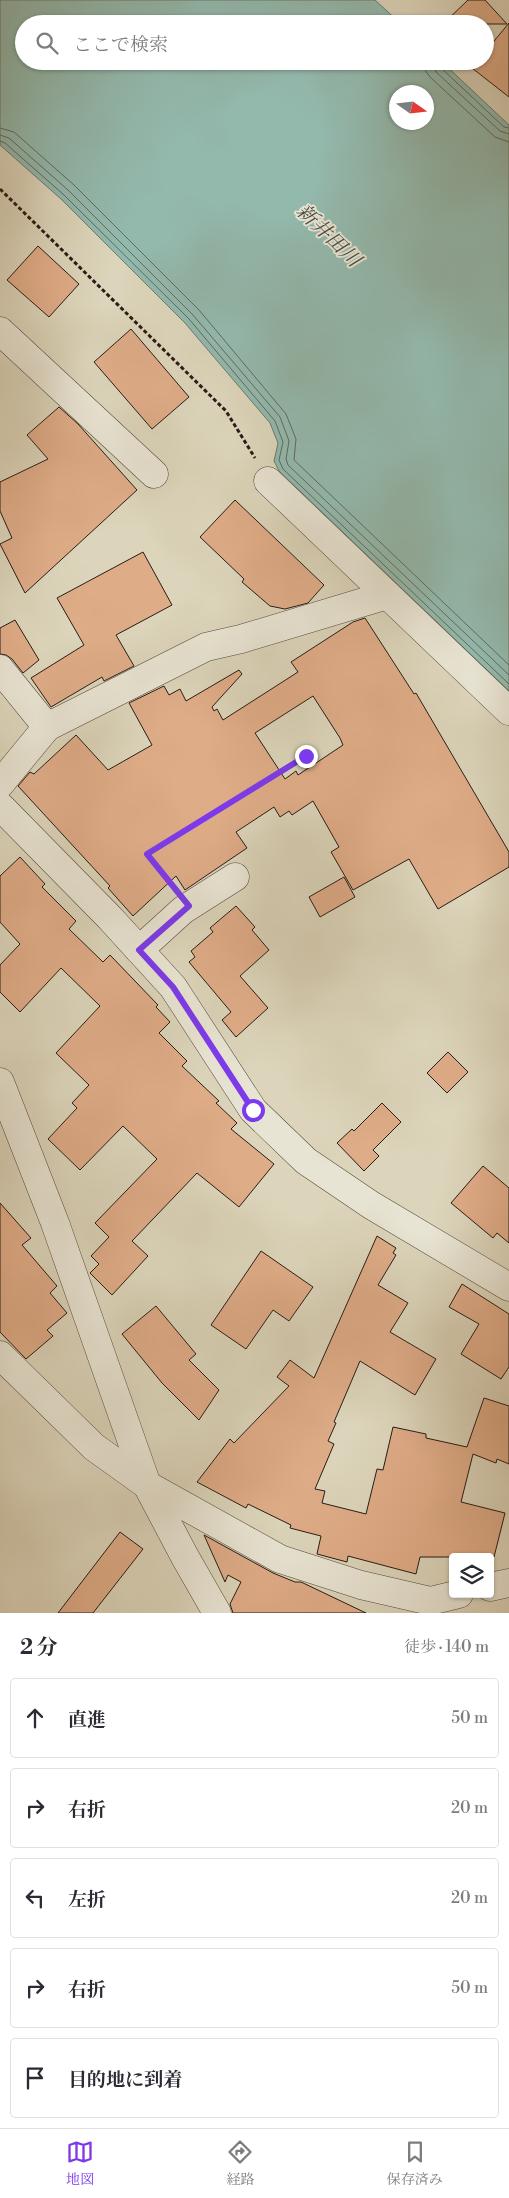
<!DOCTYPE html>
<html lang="ja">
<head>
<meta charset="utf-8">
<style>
	body { margin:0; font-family:"Libre Bodoni","Noto Serif JP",serif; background:#f2f2f3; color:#2b2b33 }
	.controls { position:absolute; right:15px; bottom:15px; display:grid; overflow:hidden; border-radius:5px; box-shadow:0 1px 4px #0004 }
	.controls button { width:45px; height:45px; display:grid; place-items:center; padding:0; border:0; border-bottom:1px solid #e1e1e2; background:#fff; color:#2b2b33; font:25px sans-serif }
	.compass { position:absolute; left:389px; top:85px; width:45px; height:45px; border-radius:50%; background:#fff; box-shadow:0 1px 4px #0004; rotate:104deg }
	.stop { position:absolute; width:15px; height:15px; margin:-11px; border:4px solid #7c3aed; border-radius:50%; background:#fff }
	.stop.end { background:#7c3aed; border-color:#fff; box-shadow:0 1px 5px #0008 }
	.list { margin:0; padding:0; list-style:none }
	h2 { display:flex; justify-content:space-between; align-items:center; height:65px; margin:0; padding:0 20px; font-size:21px }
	h2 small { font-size:16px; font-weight:400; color:#7c7c81 }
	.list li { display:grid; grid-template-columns:32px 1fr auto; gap:15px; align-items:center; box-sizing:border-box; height:80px; margin:0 10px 10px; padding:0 10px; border:1px solid #e1e1e2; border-radius:5px }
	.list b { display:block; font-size:19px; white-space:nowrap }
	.list em { font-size:16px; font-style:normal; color:#7c7c81 }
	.icon { flex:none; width:28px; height:28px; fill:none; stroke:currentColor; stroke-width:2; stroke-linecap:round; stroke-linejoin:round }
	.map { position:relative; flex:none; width:509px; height:1613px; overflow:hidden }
	.search { position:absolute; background:#fff; box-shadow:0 1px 4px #0004; left:15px; right:15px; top:15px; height:55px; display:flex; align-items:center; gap:12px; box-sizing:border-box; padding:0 18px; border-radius:28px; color:#7c7c81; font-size:19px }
	.sheet { height:515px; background:#fff }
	nav { display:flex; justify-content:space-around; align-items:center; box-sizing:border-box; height:70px; border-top:1px solid #e1e1e2; background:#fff; font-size:14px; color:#7c7c81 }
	nav a { display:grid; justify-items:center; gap:2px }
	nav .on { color:#7c3aed }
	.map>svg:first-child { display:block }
</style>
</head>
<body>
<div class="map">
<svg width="509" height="1613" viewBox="0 0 509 1613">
	<rect width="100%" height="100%" fill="#dcd5bb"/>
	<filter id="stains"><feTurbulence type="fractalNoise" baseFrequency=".004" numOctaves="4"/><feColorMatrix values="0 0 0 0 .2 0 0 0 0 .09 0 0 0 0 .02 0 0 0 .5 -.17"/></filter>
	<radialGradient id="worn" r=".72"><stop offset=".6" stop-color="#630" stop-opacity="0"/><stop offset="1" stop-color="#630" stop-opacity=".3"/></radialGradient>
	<path fill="#93b9ad" stroke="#687a71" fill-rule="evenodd" d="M0,0H375L401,24H24V61H441L509,125V691L279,471L274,461L278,443L270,423L185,323L61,199L0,145ZM396,92H426V122H396Z"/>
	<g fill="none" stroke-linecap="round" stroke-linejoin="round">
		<g stroke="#5d6a62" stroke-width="1">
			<path d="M424,61L425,70L430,77L495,137L509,142"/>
			<path d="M432,61L436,72L500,131L509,134"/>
			<path d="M438,61L440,67L504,127L509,128"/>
			<path d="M0,128L14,132L74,185L199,310L286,414L296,439L294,460L509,665"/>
			<path d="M0,135L9,138L68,190L193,315L280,417L289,441L286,459L288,465L509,675"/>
			<path d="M0,141L5,143L64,195L189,319L275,421L283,442L279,460L283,469L509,684"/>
		</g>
	</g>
	<g fill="#dfac88" stroke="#271c16" fill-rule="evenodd">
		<path d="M468,0H485L507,24H443Z"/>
		<path d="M509,23V97L472,68L478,61H485V52Z"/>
		<path d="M38,246L79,284L49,317L7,280Z"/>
		<path d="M131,329L189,397L152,429L94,362Z"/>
		<path d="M59,407L78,424L137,490L25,593L0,544L12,538L0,511V482L48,459L27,435Z"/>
		<path d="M235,500L324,585L308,603L285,609L270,606L242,582L244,579L200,537Z"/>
		<path d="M143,552L172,605L116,635L134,666L104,681L102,677L51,707L31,678L84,645L57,598Z"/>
		<path d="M365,618L414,694L416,693L509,852V867L438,909L409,859L353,890L331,852L339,847L313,801L292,815L289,811L280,817L274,807L236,832L247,848L185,890L176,876L133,916L108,888L110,886L18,786L30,772L34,774L76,735L108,770L152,745L129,703L164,686L169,695L180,689L186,701L239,670L242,674L212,707L214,711L217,709L223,720L298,672L291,662L353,622ZM313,696L340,738L343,745L298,775L296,771L285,779L255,733Z"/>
		<path d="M15,620L39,660L23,673L12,659L6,655L0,654V628Z"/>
		<path d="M20,857L45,884L42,887L76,921L69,929L103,962L110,955L158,1005L156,1007L170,1022L159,1033L187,1061L182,1066L219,1101L216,1103L237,1123L231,1129L274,1164L239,1207L197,1173L132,1241L148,1256L112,1295L90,1273L99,1264L91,1256L109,1237L95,1223L157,1159L123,1126L80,1170L48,1139L77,1108L72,1103L89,1085L56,1053L100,1006L61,968L20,1012L0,992V965L20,944L0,922V876Z"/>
		<path d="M344,877L355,897L320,917L309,897Z"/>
		<path d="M236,906L255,927L252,930L269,950L240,976L268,1008L236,1037L222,1020L231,1012L189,962L195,957L191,951L213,932L210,928Z"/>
		<path d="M448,1052L468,1072L447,1093L427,1073Z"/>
		<path d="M382,1103L401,1122L373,1150L379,1156L364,1171L337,1143L352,1129L354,1131Z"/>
		<path d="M483,1166L509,1188V1243L497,1233L493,1238L451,1203Z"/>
		<path d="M0,1203L31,1238L22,1245L57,1286L50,1293L67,1313L47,1330L53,1336L26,1359L0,1332Z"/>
		<path d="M377,1236L396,1248L393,1253L396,1255L378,1285L408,1303L390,1332L436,1359L415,1395L360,1361L334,1422L336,1423L328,1441L334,1444L315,1489L325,1491L322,1503L366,1514L377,1469L383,1470L393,1427L426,1434V1438L467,1447L484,1398L509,1406V1464L497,1459L496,1463L473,1454L461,1502L505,1513L494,1557H420L416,1574L348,1556L347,1562L317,1554L321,1536L290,1528L291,1525L248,1504L246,1508L197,1482L230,1439L234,1443L289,1386L277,1377L290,1360L314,1378Z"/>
		<path d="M261,1251L313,1287L289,1321L273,1310L246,1349L211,1325Z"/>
		<path d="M462,1284L509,1314V1367L501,1379L461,1354L479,1324L449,1307Z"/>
		<path d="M156,1306L196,1354L189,1360L219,1390L199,1420L162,1383L122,1334Z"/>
		<path d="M120,1532L143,1549L93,1613H58Z"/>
		<path d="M204,1535L273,1573L295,1582H301L366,1613H233L230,1604L241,1582L228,1575L225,1582Z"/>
	</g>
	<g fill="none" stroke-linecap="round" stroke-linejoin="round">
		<defs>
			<g id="minor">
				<path d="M0,331L154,474"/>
				<path d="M268,481L509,711"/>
				<path d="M0,669L47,727"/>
				<path d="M0,784L47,727L206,647L241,639L387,595"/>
				<path d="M0,806L110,918L173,987L253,1110L306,1161L371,1205L509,1287"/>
				<path d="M139,950L183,910L235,877"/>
				<path d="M0,1082L55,1223L147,1485L185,1557L217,1613"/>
				<path d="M0,1355L94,1447L147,1485L280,1559L361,1585L430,1601L459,1594"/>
				<path d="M490,1587L509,1583"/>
			</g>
		</defs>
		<use href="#minor" stroke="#544a3f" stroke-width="29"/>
		<g stroke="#271c16" stroke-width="3" stroke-dasharray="4 2.5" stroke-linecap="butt">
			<path d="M0,189L226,411L255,458"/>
			<path d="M172,886L147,854L306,756"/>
		</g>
		<use href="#minor" stroke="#e8e4d3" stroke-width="28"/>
	</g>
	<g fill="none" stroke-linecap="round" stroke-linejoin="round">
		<path stroke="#7c3aed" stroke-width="6" d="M253,1110L173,987L139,950L189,906L147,854L306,756"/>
	</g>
	<g text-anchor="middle" stroke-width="4" stroke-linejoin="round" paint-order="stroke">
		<g font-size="20" font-style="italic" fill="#474b43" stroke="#e8e4d3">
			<text transform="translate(329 235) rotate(44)" y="7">新井田川</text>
		</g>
	</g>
	<rect width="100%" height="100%" filter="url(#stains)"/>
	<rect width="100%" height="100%" fill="url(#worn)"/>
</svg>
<div class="controls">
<button><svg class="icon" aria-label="layers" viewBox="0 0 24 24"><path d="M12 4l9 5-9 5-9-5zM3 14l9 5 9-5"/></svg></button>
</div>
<svg class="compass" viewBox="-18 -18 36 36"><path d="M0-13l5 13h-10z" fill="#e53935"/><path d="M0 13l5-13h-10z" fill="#7c7c81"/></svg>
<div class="stop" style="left:253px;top:1110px"></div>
<div class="stop end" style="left:306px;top:756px"></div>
<div class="search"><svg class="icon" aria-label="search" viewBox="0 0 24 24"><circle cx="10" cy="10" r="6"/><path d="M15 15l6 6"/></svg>ここで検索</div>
</div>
<section class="sheet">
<h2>2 分<small>徒歩 · 140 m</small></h2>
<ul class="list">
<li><svg class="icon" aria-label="ahead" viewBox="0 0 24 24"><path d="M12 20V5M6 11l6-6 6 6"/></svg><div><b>直進</b></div><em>50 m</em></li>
<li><svg class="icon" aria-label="right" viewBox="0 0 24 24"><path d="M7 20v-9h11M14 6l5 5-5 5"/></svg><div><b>右折</b></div><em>20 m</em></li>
<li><svg class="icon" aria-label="left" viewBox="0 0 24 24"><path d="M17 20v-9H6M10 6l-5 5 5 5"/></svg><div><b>左折</b></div><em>20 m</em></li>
<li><svg class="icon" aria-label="right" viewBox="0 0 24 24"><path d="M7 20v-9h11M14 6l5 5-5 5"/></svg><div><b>右折</b></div><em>50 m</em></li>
<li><svg class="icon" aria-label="arrive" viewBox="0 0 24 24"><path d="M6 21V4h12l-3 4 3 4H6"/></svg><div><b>目的地に到着</b></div></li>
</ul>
</section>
<nav>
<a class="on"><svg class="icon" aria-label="map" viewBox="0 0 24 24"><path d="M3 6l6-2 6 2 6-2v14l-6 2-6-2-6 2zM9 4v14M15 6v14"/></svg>地図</a>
<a><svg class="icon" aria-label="directions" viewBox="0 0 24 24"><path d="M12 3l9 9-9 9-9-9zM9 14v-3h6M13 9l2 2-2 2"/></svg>経路</a>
<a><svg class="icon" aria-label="saved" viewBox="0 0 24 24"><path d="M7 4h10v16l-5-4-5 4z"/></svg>保存済み</a>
</nav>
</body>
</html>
